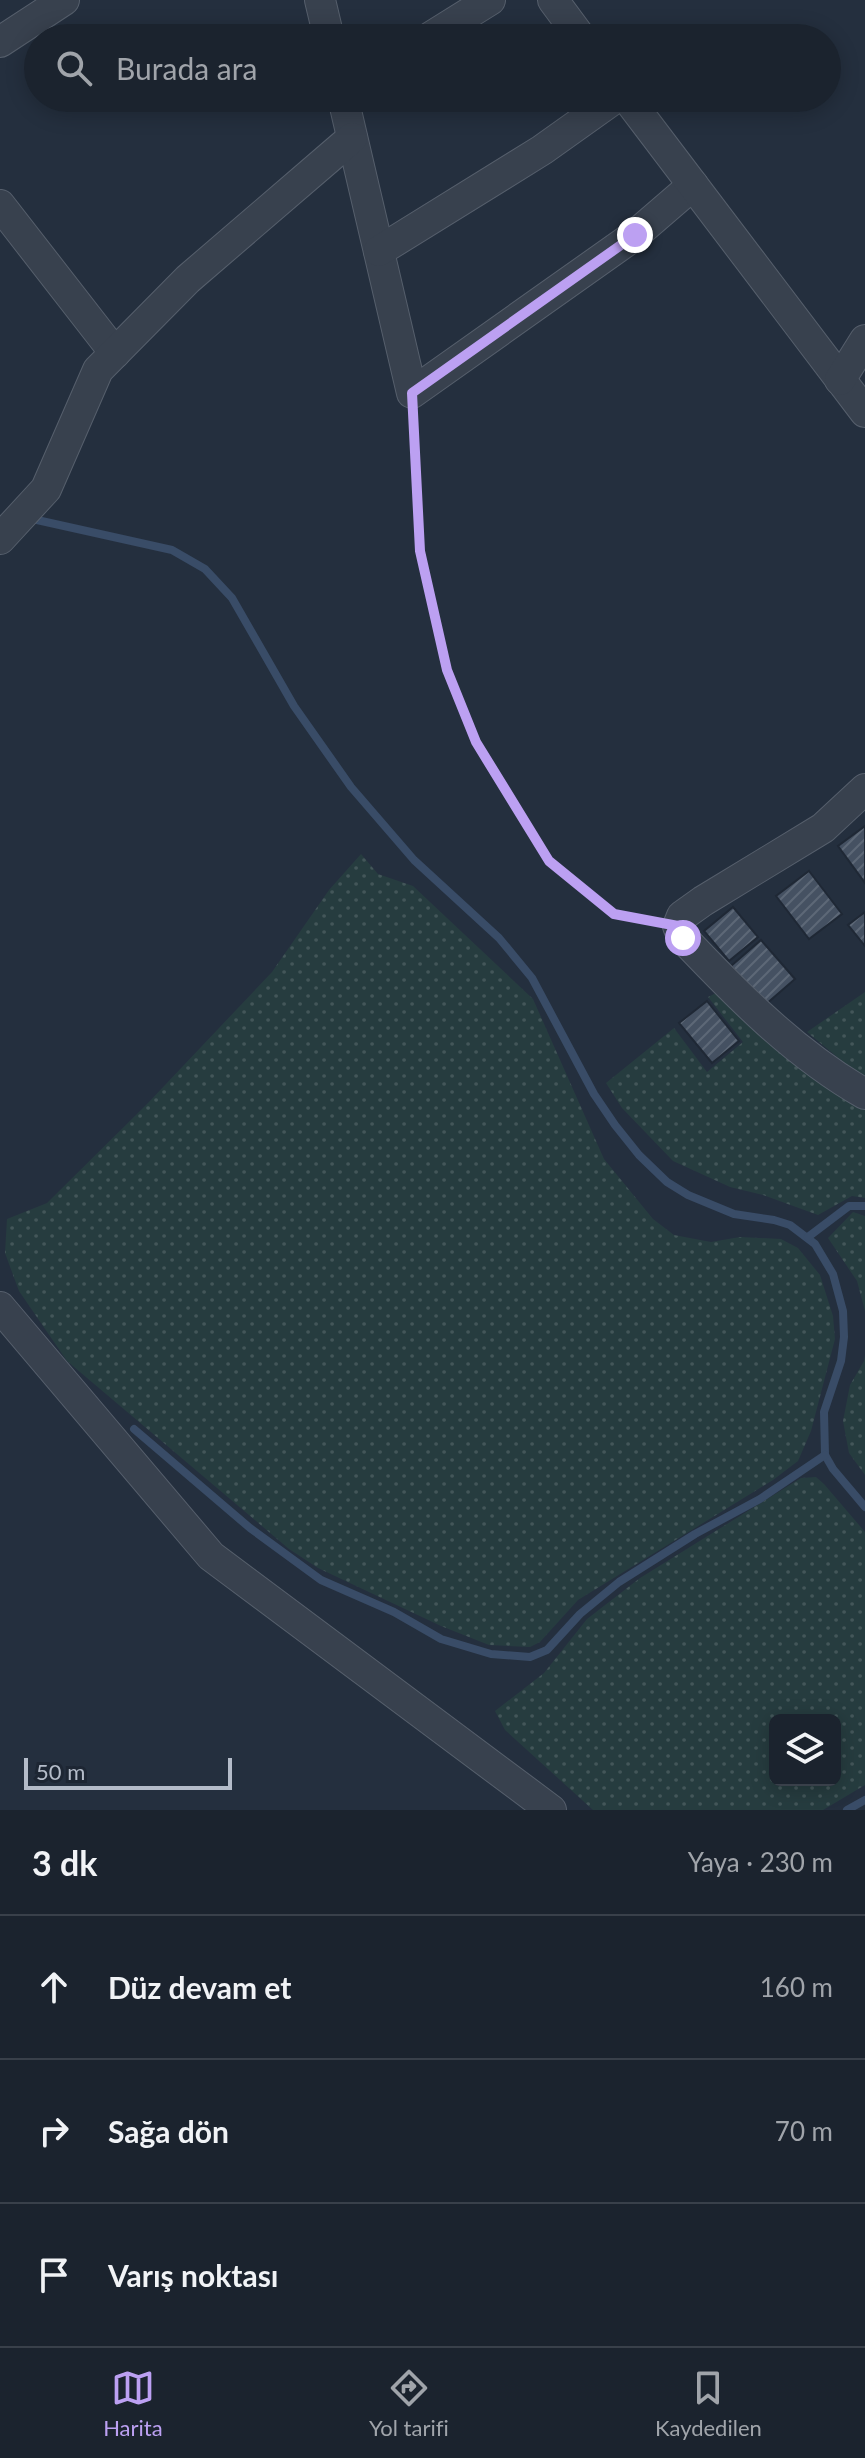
<!DOCTYPE html>
<html lang="tr">
<head>
<meta charset="utf-8">
<style>
	body { margin:0; font-family:Lato,sans-serif; background:#242b36; color:#f1f3f6 }
	.controls { position:absolute; right:24px; bottom:24px; display:grid; overflow:hidden; border-radius:12px; box-shadow:0 4px 20px #0003 }
	.controls button { width:72px; height:72px; display:grid; place-items:center; padding:0; border:0; border-bottom:2px solid #39404a; background:#1b232e; color:#f1f3f6; font:40px sans-serif }
	.scale { position:absolute; left:24px; bottom:20px; width:208px; box-sizing:border-box; padding-left:8px; border:4px solid #b4bcc9; border-top:0; font-size:22px; line-height:28px; white-space:nowrap; color:#b4bcc9; -webkit-text-stroke:6px #1d2633; paint-order:stroke }
	.stop { position:absolute; width:24px; height:24px; margin:-18px; border:6px solid #bca0f2; border-radius:50%; background:#fff }
	.stop.end { background:#bca0f2; border-color:#fff; box-shadow:0 2px 8px #0008 }
	.list { margin:0; padding:0; list-style:none }
	h2 { display:flex; justify-content:space-between; align-items:center; height:104px; margin:0; padding:0 32px; font-size:34px }
	h2 small { font-size:26px; font-weight:400; color:#a0a4aa }
	.list li { display:grid; grid-template-columns:52px 1fr auto; gap:24px; align-items:center; box-sizing:border-box; height:144px; padding:0 32px; border-top:2px solid #39404a }
	.list b { display:block; font-size:30px; white-space:nowrap }
	.list em { font-size:26px; font-style:normal; color:#a0a4aa }
	.icon { flex:none; width:44px; height:44px; fill:none; stroke:currentColor; stroke-width:2; stroke-linecap:round; stroke-linejoin:round }
	.map { position:relative; flex:none; width:865px; height:1810px; overflow:hidden }
	.search { position:absolute; background:#1b232e; box-shadow:0 4px 20px #0003; left:24px; right:24px; top:24px; height:88px; display:flex; align-items:center; gap:20px; box-sizing:border-box; padding:0 28px; border-radius:44px; color:#a0a4aa; font-size:30px }
	.sheet { height:536px; background:#1b232e }
	nav { display:flex; justify-content:space-around; align-items:center; box-sizing:border-box; height:112px; border-top:2px solid #39404a; background:#1b232e; font-size:22px; color:#a0a4aa }
	nav a { display:grid; justify-items:center; gap:4px }
	nav .on { color:#bca0f2 }
	.map>svg:first-child { display:block }
</style>
</head>
<body>
<div class="map">
<svg width="865" height="1810" viewBox="0 0 865 1810">
	<defs>
		<pattern id="grass-dots" width="8" height="8" patternUnits="userSpaceOnUse" patternTransform="scale(2)"><rect width="8" height="8" fill="#263c3f"/><path d="M2 2h.1M6 6h.1" fill="none" stroke="#435659" stroke-width="1.8" stroke-linecap="round"/></pattern>
		<pattern id="building-hatch" width="6" height="6" patternUnits="userSpaceOnUse" patternTransform="scale(2)"><rect width="6" height="6" fill="#455162"/><path d="M-1 1l2-2M0 6l6-6M5 7l2-2" fill="none" stroke="#5d6877"/></pattern>
	</defs>
	<rect width="100%" height="100%" fill="#242f3e"/>
	<g fill="url(#grass-dots)" fill-rule="evenodd">
		<path d="M361,854L378,874L413,886L533,999L604,1159L653,1219L674,1235L711,1242L740,1237L781,1239L798,1248L820,1275L833,1316L835,1339L811,1431L798,1461L773,1480L578,1600L540,1642L530,1647L489,1645L441,1626L318,1568L289,1549L67,1361L19,1291L5,1253L7,1219L47,1203L148,1103L272,972L329,890Z"/>
		<path d="M718,992L865,1108V1198L852,1196L818,1215L763,1195L730,1187L673,1161L622,1108L606,1083L674,1028L707,1072L743,1042L708,997Z"/>
		<path d="M865,992V1080L807,1032Z"/>
		<path d="M853,1212L865,1216V1311L857,1281L828,1238Z"/>
		<path d="M865,1355V1475L849,1453L843,1421L850,1385L864,1361Z"/>
		<path d="M816,1477L824,1484L865,1532V1785L823,1810H593L505,1730L495,1711L544,1673L587,1619L640,1578L801,1478ZM775,1720H835V1780H775Z"/>
	</g>
	<g fill="none" stroke-linecap="round" stroke-linejoin="round">
		<g stroke="#394c67" stroke-width="8">
			<path d="M28,518L172,550L205,569L232,598L294,706L351,787L414,860L499,938L532,978L594,1094L615,1125L639,1155L667,1182L688,1195L734,1214L774,1220L790,1225L815,1244L833,1274L843,1311L844,1337L841,1361L824,1412L825,1455L833,1469L865,1507"/>
			<path d="M808,1237L849,1206H865"/>
			<path d="M134,1429L250,1528L321,1580L394,1612L441,1639L491,1654L530,1657L547,1650L580,1614L619,1582L695,1534L760,1499L825,1455"/>
			<path d="M847,1810L865,1800"/>
		</g>
	</g>
	<g fill="url(#building-hatch)" stroke="#1f2835" stroke-width="2">
		<path d="M865,826V883L838,846Z"/>
		<path d="M809,871L842,914L809,939L776,896Z"/>
		<path d="M733,907L758,937L729,961L704,931Z"/>
		<path d="M865,912V946L848,925Z"/>
		<path d="M761,940L795,979L765,1005L731,966Z"/>
		<path d="M707,1001L739,1041L712,1063L679,1023Z"/>
	</g>
	<g fill="none" stroke-linecap="round" stroke-linejoin="round">
		<defs>
			<g id="minor">
				<path d="M320,0L329,38"/>
				<path d="M553,0L581,38"/>
				<path d="M429,38L490,0"/>
				<path d="M0,42L64,0"/>
				<path d="M343,98L412,393L635,235L693,185"/>
				<path d="M627,98L865,412"/>
				<path d="M0,205L115,353"/>
				<path d="M379,251L542,150L615,98"/>
				<path d="M840,380L865,340"/>
				<path d="M0,539L46,489L98,370L188,279L352,138"/>
				<path d="M865,789L823,828L703,901L682,916L678,926L683,938C738,996 795,1054 865,1094"/>
				<path d="M0,1307L211,1556L551,1810"/>
			</g>
		</defs>
		<use href="#minor" stroke="#565f6c" stroke-width="32"/>
		<path stroke="#44595c" stroke-width="5" stroke-dasharray="6 6" stroke-linecap="butt" d="M413,418L420,551L447,670L476,742L549,861L614,914L651,921"/>
		<use href="#minor" stroke="#38414e" stroke-width="30"/>
	</g>
	<g fill="none" stroke-linecap="round" stroke-linejoin="round">
		<path stroke="#bca0f2" stroke-width="10" d="M635,235L412,393L420,551L447,670L476,742L549,861L614,914L678,926L683,938"/>
	</g>
</svg>
<div class="controls">
<button><svg class="icon" aria-label="layers" viewBox="0 0 24 24"><path d="M12 4l9 5-9 5-9-5zM3 14l9 5 9-5"/></svg></button>
</div>
<div class="scale">50 m</div>
<div class="stop" style="left:683px;top:938px"></div>
<div class="stop end" style="left:635px;top:235px"></div>
<div class="search"><svg class="icon" aria-label="search" viewBox="0 0 24 24"><circle cx="10" cy="10" r="6"/><path d="M15 15l6 6"/></svg>Burada ara</div>
</div>
<section class="sheet">
<h2>3 dk<small>Yaya · 230 m</small></h2>
<ul class="list">
<li><svg class="icon" aria-label="ahead" viewBox="0 0 24 24"><path d="M12 20V5M6 11l6-6 6 6"/></svg><div><b>Düz devam et</b></div><em>160 m</em></li>
<li><svg class="icon" aria-label="right" viewBox="0 0 24 24"><path d="M7 20v-9h11M14 6l5 5-5 5"/></svg><div><b>Sağa dön</b></div><em>70 m</em></li>
<li><svg class="icon" aria-label="arrive" viewBox="0 0 24 24"><path d="M6 21V4h12l-3 4 3 4H6"/></svg><div><b>Varış noktası</b></div></li>
</ul>
</section>
<nav>
<a class="on"><svg class="icon" aria-label="map" viewBox="0 0 24 24"><path d="M3 6l6-2 6 2 6-2v14l-6 2-6-2-6 2zM9 4v14M15 6v14"/></svg>Harita</a>
<a><svg class="icon" aria-label="directions" viewBox="0 0 24 24"><path d="M12 3l9 9-9 9-9-9zM9 14v-3h6M13 9l2 2-2 2"/></svg>Yol tarifi</a>
<a><svg class="icon" aria-label="saved" viewBox="0 0 24 24"><path d="M7 4h10v16l-5-4-5 4z"/></svg>Kaydedilen</a>
</nav>
</body>
</html>
